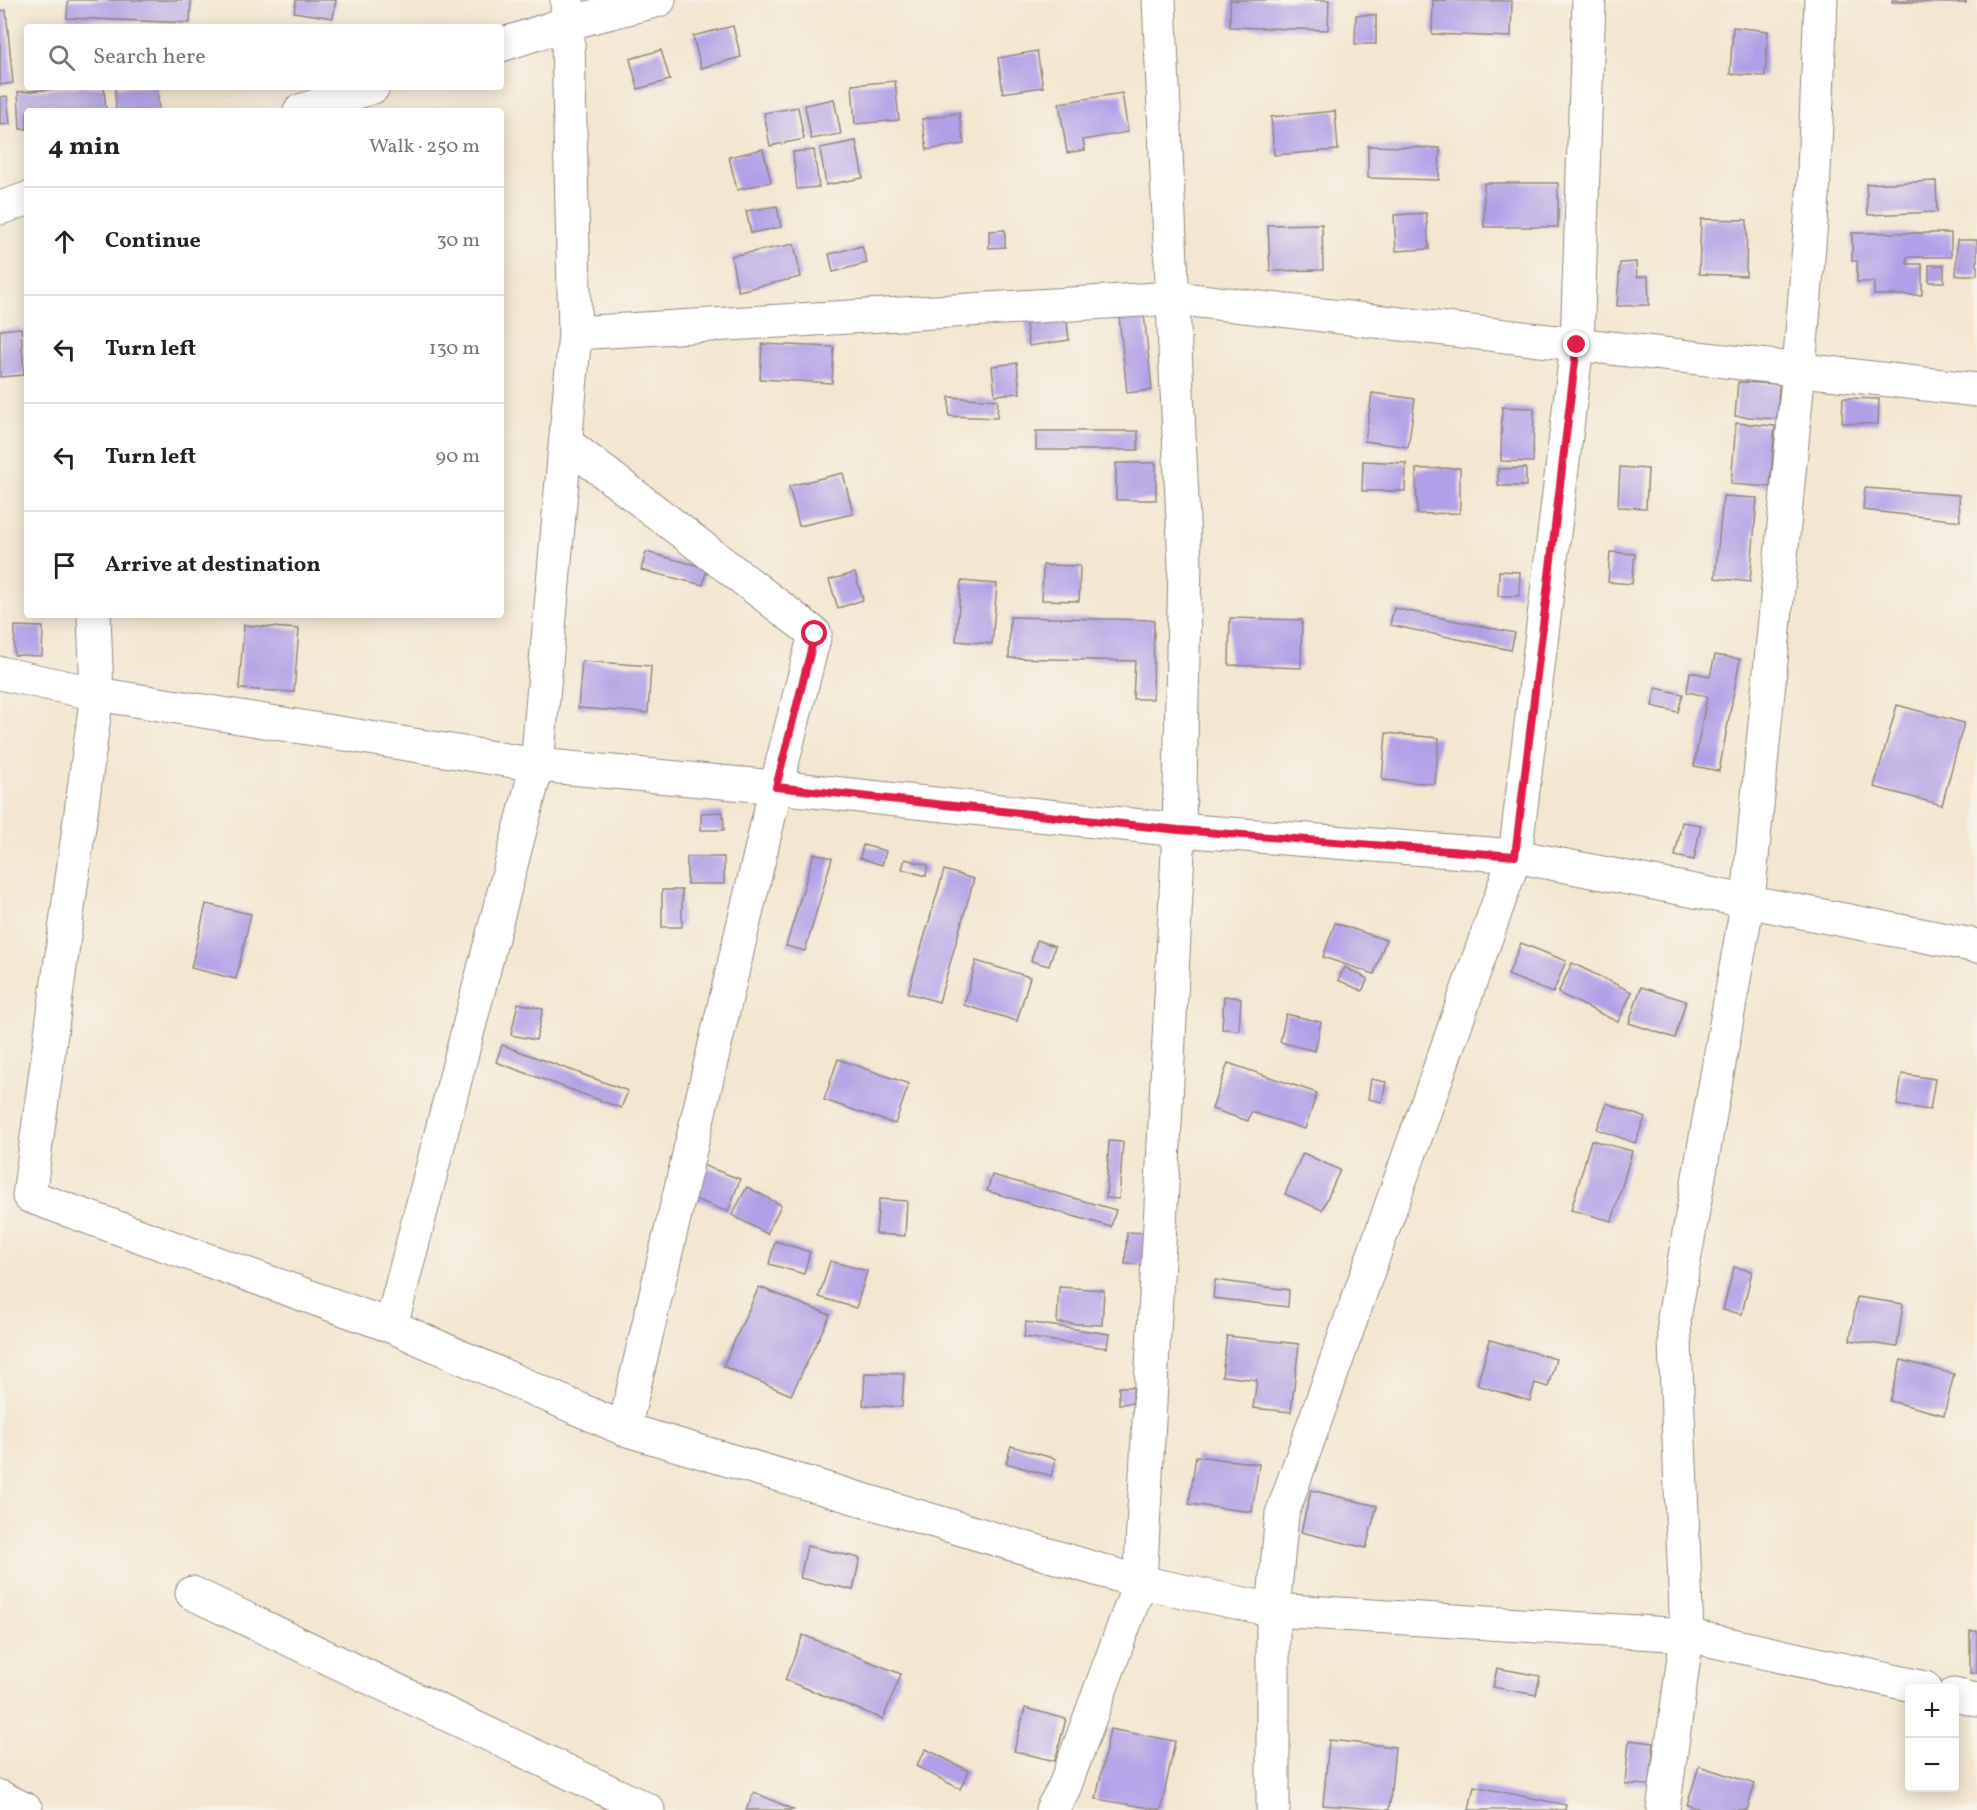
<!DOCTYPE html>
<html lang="en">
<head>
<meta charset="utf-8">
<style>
	body { margin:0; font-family:Vollkorn,serif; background:#f2f2f2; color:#222 }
	.controls { position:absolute; right:18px; bottom:18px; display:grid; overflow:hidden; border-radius:6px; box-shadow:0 3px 15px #0003 }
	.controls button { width:54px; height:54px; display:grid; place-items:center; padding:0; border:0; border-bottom:2px solid #e0e0e0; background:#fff; color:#222; font:30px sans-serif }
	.stop { position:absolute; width:18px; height:18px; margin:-14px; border:4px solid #e11d48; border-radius:50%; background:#fff }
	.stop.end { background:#e11d48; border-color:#fff; box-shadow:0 2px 6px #0008 }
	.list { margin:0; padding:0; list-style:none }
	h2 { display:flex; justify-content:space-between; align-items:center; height:78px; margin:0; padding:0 24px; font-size:26px }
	h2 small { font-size:20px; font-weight:400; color:#767676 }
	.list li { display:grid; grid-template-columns:39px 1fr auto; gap:18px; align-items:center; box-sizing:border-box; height:108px; padding:0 24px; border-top:2px solid #e0e0e0 }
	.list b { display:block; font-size:22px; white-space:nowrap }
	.list em { font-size:20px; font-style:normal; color:#767676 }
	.icon { flex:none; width:33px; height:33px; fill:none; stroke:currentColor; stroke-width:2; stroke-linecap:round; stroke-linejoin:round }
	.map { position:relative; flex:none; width:1977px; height:1810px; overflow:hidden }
	.search { position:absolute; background:#fff; box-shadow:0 3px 15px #0003; left:24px; top:24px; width:480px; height:66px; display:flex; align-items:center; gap:15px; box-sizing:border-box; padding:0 21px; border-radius:6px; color:#767676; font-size:22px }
	.panel { position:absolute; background:#fff; box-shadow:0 3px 15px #0003; left:24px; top:108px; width:480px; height:510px; border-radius:6px }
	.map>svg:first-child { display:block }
</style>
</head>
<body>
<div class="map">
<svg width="1977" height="1810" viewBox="0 0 1977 1810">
	<rect width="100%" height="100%" fill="#f7f3e8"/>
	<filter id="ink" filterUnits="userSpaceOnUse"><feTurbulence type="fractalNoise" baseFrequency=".0167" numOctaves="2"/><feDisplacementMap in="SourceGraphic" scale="12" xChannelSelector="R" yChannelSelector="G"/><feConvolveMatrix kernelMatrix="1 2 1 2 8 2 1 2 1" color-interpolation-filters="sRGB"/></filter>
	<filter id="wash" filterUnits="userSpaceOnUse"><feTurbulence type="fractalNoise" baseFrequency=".008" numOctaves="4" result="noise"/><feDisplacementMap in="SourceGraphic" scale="24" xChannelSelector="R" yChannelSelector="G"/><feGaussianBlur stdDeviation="1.35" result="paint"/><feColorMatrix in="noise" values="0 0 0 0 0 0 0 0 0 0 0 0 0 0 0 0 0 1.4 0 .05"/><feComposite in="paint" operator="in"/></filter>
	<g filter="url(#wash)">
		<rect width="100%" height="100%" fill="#f4e6d0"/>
		<g id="blocks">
			<g fill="#b19fe7">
				<path d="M68,0H191L190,23L67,18Z"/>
				<path d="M296,0H336L333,18L294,12Z"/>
				<path d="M1230,0H1329L1328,30L1230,27Z"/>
				<path d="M1433,0L1512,1L1511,37L1432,34Z"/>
				<path d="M1892,0H1966V3L1892,2Z"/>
				<path d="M6,10L13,83L0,85V11Z"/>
				<path d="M1356,15H1376V44H1355Z"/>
				<path d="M733,26L741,57L701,68L693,36Z"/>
				<path d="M1733,27L1768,31L1765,76L1730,74Z"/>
				<path d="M661,50L670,80L638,89L630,59Z"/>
				<path d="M1037,51L1043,87L1003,93L998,58Z"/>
				<path d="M895,81L899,120L855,124L852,85Z"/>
				<path d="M81,87H104L106,111H27V129H20L18,92Z"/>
				<path d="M115,87H157L159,111H116Z"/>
				<path d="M1122,93L1128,132L1083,140L1085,150L1067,153L1059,103Z"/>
				<path d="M7,96L10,124L0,125V97Z"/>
				<path d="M834,99L841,134L811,139L805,105Z"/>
				<path d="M798,107L804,139L770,146L764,113Z"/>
				<path d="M1335,111L1338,150L1274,155L1271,117Z"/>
				<path d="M959,113L964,144L927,150L922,119Z"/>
				<path d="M856,141L863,178L826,185L820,148Z"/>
				<path d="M1368,146L1440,148L1439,180L1368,178Z"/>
				<path d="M763,149L771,182L737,190L729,157Z"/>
				<path d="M814,150L819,187L797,189L793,152Z"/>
				<path d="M1936,181L1937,212L1868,215L1866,184Z"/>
				<rect x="1484" y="183" width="74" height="44"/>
				<path d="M777,206L781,227L751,233L746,211Z"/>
				<path d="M1426,213L1429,249L1396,251L1394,215Z"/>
				<path d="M1701,219L1747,220L1746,276L1699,274Z"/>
				<path d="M1322,224L1323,270L1270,271L1268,225Z"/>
				<path d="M1005,230V247L989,248V231Z"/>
				<path d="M1852,233H1951V257H1907V264H1922V295H1874V282H1857V261H1852Z"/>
				<path d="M1957,240H1977V275H1956Z"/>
				<path d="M794,244L801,277L738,291L731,256Z"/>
				<path d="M862,246L867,263L833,272L829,254Z"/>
				<path d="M1636,262L1637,277L1648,276L1649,305L1617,306L1620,263Z"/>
				<rect x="1929" y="265" width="15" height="17"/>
				<path d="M1066,314L1069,340L1029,346L1025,319Z"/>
				<path d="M1144,314L1152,390L1127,393L1119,316Z"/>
				<path d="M21,328L24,375L0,377V330Z"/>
				<path d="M762,344L834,347L832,383L760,379Z"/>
				<path d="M1017,363L1020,393L995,395L992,366Z"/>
				<path d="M1738,382L1779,384L1777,419L1735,416Z"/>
				<path d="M1372,393L1415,399L1408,447L1365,441Z"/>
				<path d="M949,397L998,400L997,418L949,416Z"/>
				<path d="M1843,398L1879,399L1878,424L1842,423Z"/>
				<path d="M1502,407L1534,408L1533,462L1501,461Z"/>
				<path d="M1736,423L1775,426L1770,487L1731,484Z"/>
				<rect x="1036" y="431" width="102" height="19"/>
				<path d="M1363,461L1406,463L1405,491H1362Z"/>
				<rect x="1116" y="463" width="40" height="37"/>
				<path d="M1620,467L1648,469L1646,508L1618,507Z"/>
				<path d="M1460,468V513L1417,514L1416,469Z"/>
				<path d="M1526,468V486H1498V469Z"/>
				<path d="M843,473L853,514L799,526L789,486Z"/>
				<path d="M1865,488L1959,495L1960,521L1863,510Z"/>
				<path d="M1723,496L1757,498L1750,582L1715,578Z"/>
				<path d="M646,552L707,568L703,585L641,570Z"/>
				<path d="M1610,552L1635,554L1632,584L1608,582Z"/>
				<path d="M1043,565L1080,566L1079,601L1042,600Z"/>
				<path d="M1499,571L1520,572L1519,596H1498Z"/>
				<path d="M855,573L863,600L838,608L829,580Z"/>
				<path d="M961,581L997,584L992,644L956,641Z"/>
				<path d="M1394,608L1515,633L1511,650L1390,625Z"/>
				<path d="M1010,617L1154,620L1153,699H1133L1135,661L1009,658Z"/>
				<path d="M1230,618L1302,620L1301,668L1229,665Z"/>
				<path d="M244,625L299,629L294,692L239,689Z"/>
				<path d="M15,626L43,627L42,656L14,655Z"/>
				<path d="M1715,655L1740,659L1719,771L1694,766L1707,696L1687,692L1690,672L1710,676Z"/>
				<path d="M582,661L651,666L648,713L578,708Z"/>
				<path d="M1656,688L1683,694L1678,712L1652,706Z"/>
				<path d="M1897,705L1964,723L1942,805L1874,787Z"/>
				<path d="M1386,733L1439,738L1435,784L1382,780Z"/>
				<path d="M723,812L724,830H701V813Z"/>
				<path d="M1682,822L1701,825L1694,860L1675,856Z"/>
				<path d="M863,845L886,851L882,865L860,858Z"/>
				<path d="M814,853L832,858L805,951L786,946Z"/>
				<rect x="687" y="857" width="37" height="27"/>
				<path d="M905,859L928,865L926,876L902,869Z"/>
				<path d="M944,870L974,879L939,1002L908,993Z"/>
				<rect x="662" y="890" width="20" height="37"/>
				<path d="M206,904L251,914L236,979L191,968Z"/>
				<path d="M1335,923L1386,940L1374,974L1323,957Z"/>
				<path d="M1037,940L1055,946L1049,966L1031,961Z"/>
				<path d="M1521,943L1566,961L1553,993L1508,975Z"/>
				<path d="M976,961L1030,977L1017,1021L964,1005Z"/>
				<path d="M1572,963L1632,992L1618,1022L1558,993Z"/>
				<path d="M1345,967L1368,979L1362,991L1338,980Z"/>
				<path d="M1641,987L1686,1001L1675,1038L1629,1023Z"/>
				<path d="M1224,996L1241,998L1239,1030L1222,1029Z"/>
				<path d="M518,1003L543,1009L536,1040L511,1035Z"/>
				<path d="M1286,1014L1321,1022L1315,1051L1280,1042Z"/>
				<path d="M502,1045L628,1091L621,1108L496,1062Z"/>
				<path d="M838,1059L909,1084L895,1124L824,1100Z"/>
				<path d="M1228,1063L1317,1093L1305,1129L1251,1112L1248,1121L1212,1109Z"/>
				<path d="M1902,1074L1935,1079L1930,1110L1897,1105Z"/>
				<path d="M1371,1079L1386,1082L1382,1102L1368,1099Z"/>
				<path d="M1607,1103L1645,1118L1635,1143L1597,1129Z"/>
				<path d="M1591,1140L1632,1151L1612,1221L1571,1210Z"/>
				<path d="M1109,1141L1123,1142L1119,1199L1106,1198Z"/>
				<path d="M1303,1153L1340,1170L1322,1210L1285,1194Z"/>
				<path d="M702,1165L740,1179L728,1212L692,1198Z"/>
				<path d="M992,1175L1116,1210L1111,1227L987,1191Z"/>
				<path d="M747,1187L781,1205L767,1234L732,1215Z"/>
				<path d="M879,1199L907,1201L905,1236L876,1234Z"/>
				<path d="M1127,1232L1146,1233L1144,1265L1125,1264Z"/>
				<path d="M775,1241L810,1252L804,1274L769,1264Z"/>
				<path d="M830,1261L867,1271L856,1308L819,1297Z"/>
				<path d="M1734,1267L1752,1271L1742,1314L1723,1310Z"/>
				<path d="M1215,1280L1289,1290L1288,1307L1213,1298Z"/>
				<path d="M759,1287L830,1315L791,1395L723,1366Z"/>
				<path d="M1059,1287L1104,1290L1102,1325L1057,1323Z"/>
				<path d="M1857,1297L1903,1304L1897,1347L1850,1340Z"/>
				<path d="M1026,1322L1109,1334L1107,1348L1024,1337Z"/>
				<path d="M1227,1336L1299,1344L1291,1412L1253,1408L1257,1380L1222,1376Z"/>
				<path d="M1490,1340L1556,1359L1548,1387L1535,1383L1530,1401L1477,1385Z"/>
				<path d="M1901,1360L1954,1374L1944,1415L1890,1401Z"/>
				<path d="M865,1373L904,1374L902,1407L863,1405Z"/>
				<path d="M1119,1387H1133V1403L1119,1404Z"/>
				<path d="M1011,1446L1056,1459L1051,1476L1006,1463Z"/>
				<path d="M1196,1456L1259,1464L1252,1512L1189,1504Z"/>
				<path d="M1311,1490L1377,1506L1366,1548L1301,1532Z"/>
				<path d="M807,1546L860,1558L853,1590L800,1578Z"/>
				<rect x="1970" y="1631" width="7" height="42"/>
				<path d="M803,1635L901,1674L883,1719L785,1680Z"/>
				<path d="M1497,1668L1540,1676L1536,1695L1493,1687Z"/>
				<path d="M1025,1708L1066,1719L1055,1761L1014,1751Z"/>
				<path d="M1110,1729L1175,1741L1161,1810L1096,1799Z"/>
				<path d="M1329,1740L1395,1747L1389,1810L1323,1805Z"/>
				<path d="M1629,1740L1654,1743L1650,1785L1625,1784Z"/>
				<path d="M926,1749L969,1771L960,1789L916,1766Z"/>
				<path d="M1699,1766L1755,1784L1747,1810H1703L1687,1805Z"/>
				<path d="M1474,1786L1566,1805L1565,1810H1469Z"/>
				<path d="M754,1792L794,1810H746Z"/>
			</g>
		</g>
	</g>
	<g filter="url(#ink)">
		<use href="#blocks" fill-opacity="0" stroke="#90887e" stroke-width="1.5"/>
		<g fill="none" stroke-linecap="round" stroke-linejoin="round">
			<defs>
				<g id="minor">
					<path d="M501,45L568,23L659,0"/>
					<path d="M300,111L373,87"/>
					<path d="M0,208L27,199"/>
					<path d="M575,333L1174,298L1977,390"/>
					<path d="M566,443L815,634L776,787L624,1429"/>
					<path d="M94,615L97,694L29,1196L391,1326L624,1429L1140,1582L1273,1610L1687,1635L1925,1688"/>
					<path d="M0,673L97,694L537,765L776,787L1179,830L1515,856L1977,946"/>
					<path d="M391,1326L537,765L575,333L567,0"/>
					<path d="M192,1593L648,1810"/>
					<path d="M1954,1695L1977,1700"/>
					<path d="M0,1797L26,1810"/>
					<path d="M1052,1810L1064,1788L1140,1582L1161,1206L1179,830L1185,565L1159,0"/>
					<path d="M1273,1810V1610L1282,1514L1515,856L1577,345L1589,0"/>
					<path d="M1663,1810L1687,1635L1674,1318L1748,900L1799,369L1813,196L1821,0"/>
				</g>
			</defs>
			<use href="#minor" stroke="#90887e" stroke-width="35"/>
			<use href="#minor" stroke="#fff" stroke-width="33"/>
		</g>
	</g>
	<g fill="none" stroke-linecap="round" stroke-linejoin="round" filter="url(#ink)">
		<path stroke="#e11d48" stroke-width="8" d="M815,634L776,787L1179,830L1515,856L1577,345"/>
	</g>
</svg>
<div class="controls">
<button>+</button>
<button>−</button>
</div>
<div class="stop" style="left:815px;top:634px"></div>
<div class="stop end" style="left:1577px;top:345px"></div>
<div class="search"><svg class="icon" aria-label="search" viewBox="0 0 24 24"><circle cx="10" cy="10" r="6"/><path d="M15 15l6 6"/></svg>Search here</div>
<section class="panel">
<h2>4 min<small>Walk · 250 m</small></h2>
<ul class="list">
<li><svg class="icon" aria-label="ahead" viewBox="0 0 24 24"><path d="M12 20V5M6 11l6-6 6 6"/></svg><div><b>Continue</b></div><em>30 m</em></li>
<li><svg class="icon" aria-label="left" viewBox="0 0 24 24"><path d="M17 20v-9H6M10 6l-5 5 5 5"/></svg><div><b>Turn left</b></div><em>130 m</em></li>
<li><svg class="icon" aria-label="left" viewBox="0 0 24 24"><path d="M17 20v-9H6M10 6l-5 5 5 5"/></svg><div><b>Turn left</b></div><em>90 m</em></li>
<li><svg class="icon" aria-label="arrive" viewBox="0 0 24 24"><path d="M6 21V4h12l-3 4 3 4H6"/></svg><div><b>Arrive at destination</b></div></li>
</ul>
</section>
</div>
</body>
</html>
